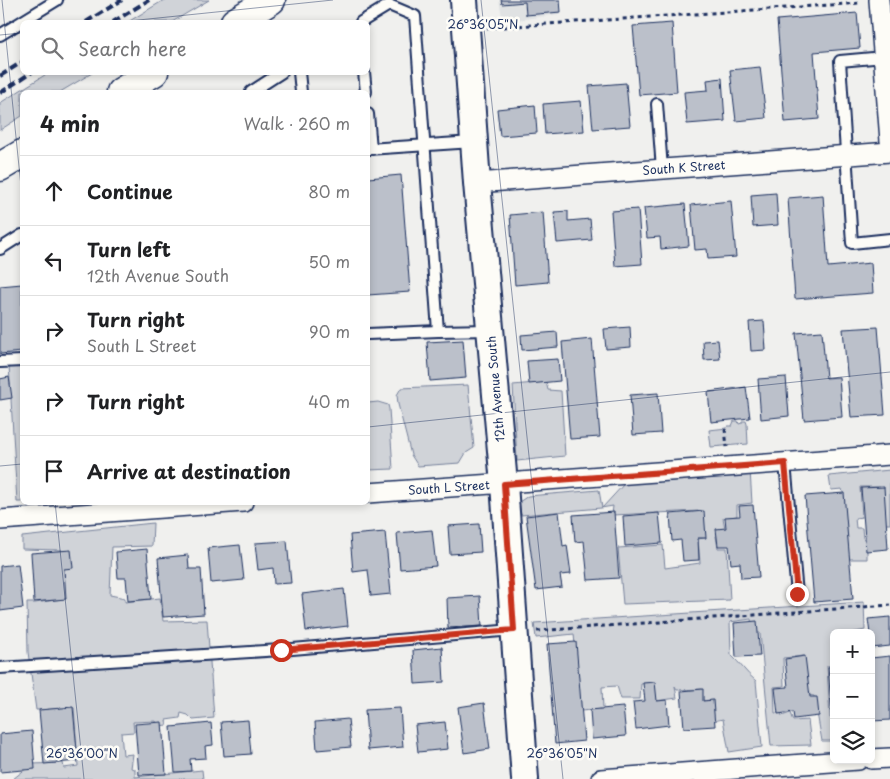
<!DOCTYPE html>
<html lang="en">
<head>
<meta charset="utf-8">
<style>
	body { margin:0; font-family:"Playpen Sans",sans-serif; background:#f6f6f6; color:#202124 }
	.controls { position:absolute; right:15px; bottom:15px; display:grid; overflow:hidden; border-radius:8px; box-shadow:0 2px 8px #0003 }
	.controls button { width:45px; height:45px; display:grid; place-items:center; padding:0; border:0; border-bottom:1px solid #e0e0e0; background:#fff; color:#202124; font:25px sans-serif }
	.stop { position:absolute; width:15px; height:15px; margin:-11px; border:4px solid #c8321e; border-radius:50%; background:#fff }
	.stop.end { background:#c8321e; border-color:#fff; box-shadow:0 1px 5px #0008 }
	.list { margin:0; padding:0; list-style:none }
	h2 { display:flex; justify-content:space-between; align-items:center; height:65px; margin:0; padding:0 20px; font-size:21px }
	h2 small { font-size:16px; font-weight:400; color:#757577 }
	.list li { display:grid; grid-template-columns:32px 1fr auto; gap:15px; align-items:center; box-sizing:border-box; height:70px; padding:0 20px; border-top:1px solid #e0e0e0 }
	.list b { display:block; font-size:19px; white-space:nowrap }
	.list p { margin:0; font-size:16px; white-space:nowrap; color:#757577 }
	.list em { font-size:16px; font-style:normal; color:#757577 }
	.icon { flex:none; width:28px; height:28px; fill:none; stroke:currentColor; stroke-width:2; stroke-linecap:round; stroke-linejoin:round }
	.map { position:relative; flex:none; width:890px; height:779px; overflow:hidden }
	.search { position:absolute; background:#fff; box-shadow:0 2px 8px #0003; left:20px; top:20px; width:350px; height:55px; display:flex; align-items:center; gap:12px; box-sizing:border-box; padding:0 18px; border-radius:8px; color:#757577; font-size:19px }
	.panel { position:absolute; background:#fff; box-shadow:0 2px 8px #0003; left:20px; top:90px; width:350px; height:415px; border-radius:8px }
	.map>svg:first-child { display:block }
</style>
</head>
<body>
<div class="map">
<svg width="890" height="779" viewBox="0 0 890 779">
	<rect width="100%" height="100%" fill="#f0f0ee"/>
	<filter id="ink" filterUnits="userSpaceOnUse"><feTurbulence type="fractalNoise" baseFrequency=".02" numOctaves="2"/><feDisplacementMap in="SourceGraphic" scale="10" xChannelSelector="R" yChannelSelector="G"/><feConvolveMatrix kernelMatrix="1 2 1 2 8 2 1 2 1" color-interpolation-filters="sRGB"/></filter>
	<g filter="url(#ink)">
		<path fill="#e0e2e3" d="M499,0H560V14L503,22Z"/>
		<g fill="#d0d3d8" stroke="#76819b">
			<path d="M164,0H209L172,22H128Z"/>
			<path d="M48,73H92L60,92H22V116L0,130V103Z"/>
			<path d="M22,364V502H17L9,365Z"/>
			<path d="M546,382L548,390L561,391L565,456L517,461L513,385Z"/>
			<path d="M468,385L474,448L466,453L460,463L418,466L411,455L398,404L397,395L401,388Z"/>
			<path d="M378,402L388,405L389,409L393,469L368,470V403Z"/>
			<path d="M734,421H738L739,424L742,423V421H746L747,424L748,444L711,447L709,430L727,428L728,426H732Z"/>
			<path d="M750,470L752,503L737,505V516L723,518L726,534L716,536L718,548H727L730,600L623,604L618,548L663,545L665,568L700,563L698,539L704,538L700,511L612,515L613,506L601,508L521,515L519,502L528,496L599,490L602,508L625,483L701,478Z"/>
			<path d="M890,470V524H885L880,487H860L862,517L855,518L856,528H862L863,538L867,543V559H849L843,492L842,489L831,490L829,476Z"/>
			<path d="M153,523L152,546L112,547L110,595L125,598V602L160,598L163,621L207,620L214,718L193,720L188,715L181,713L180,718L166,720L167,725L158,726L156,721L133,722L134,732L121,733L123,755L133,754L131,768L135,769V777L202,770L203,779H13L32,764L63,763L64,768L78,766L74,708L36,710L28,652L27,603H35L62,599V569L67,568L62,550L22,549V537Z"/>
			<path d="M864,602L865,630L851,633H834V665L827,666L830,718H834V741H822L814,696L807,695L804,656L783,658L784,686L774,687L775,713L781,712L782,716L790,713L793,721L808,720L811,745L771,746L760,633H753L751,619L730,622L731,655C740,663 746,673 756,681L762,747L729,752L723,719L713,721L710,700L703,701L702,689L677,690L675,686L677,698L656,701L654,682L641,684L640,699H621L617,686L602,687L603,709L581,711L574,634L536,638L534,623Z"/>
		</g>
		<g fill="#bbc0ca" stroke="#1b2f5e">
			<path d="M501,0H560L561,12L526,15L525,2L502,4Z"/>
			<path d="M857,13L860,48L814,52L819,119L785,122L777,20Z"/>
			<path d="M672,23L677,92L639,95L633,26Z"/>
			<path d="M760,67L766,118L736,121L730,70Z"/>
			<path d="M722,78L725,121L687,124L684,92L708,90L707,80Z"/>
			<path d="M626,83L630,126L593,129L589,86Z"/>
			<path d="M581,101L584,131L545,134L543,104Z"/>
			<path d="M535,105L537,133L500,136L497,109Z"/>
			<path d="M401,175L410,292L368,295V178Z"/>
			<path d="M776,193L778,225L753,227L751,195Z"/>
			<path d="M823,195L828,267L871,263L873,293L795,299L788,198Z"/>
			<path d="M731,201L736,257L708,259L707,249L695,250L691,205Z"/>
			<path d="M685,204L689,246L661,249L660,237L647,238L644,208Z"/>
			<path d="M638,209L642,264L615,266L611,211Z"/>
			<path d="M568,211V221L590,219L592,240L557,243L554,212Z"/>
			<path d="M543,212L548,282L515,285L510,215Z"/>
			<path d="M22,284V352L0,354V286Z"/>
			<path d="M764,321L766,350L751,351L749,322Z"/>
			<path d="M630,327L631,347L606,349L604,329Z"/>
			<path d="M878,327L885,415L851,417L843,329Z"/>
			<path d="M822,331L826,378L839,377L842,417L804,420L796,333Z"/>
			<path d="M557,332L558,347L522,350L521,335Z"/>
			<path d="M592,339L600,437L570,439L562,342Z"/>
			<path d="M463,340L466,378L430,381L427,342Z"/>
			<path d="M718,340L720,359L704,360L703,341Z"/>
			<path d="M558,359L560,381L529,384L527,361Z"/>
			<path d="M9,377L12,398L0,400V379Z"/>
			<path d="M786,377L789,416L761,419L758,379Z"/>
			<path d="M746,387L750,418L711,422L708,392Z"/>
			<path d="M658,393L661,433L633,435L630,395Z"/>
			<path d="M884,487L888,549L866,551L861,488Z"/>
			<path d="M844,493L853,599L814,602L805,496Z"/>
			<path d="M753,505L759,577L741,578L740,563L731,564L729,546H718L716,529L726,528L725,517L740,516L739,506Z"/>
			<path d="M704,511L706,538H698L699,560L683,561L681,540L672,541L670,514Z"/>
			<path d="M559,512L563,546L567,545L571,574L560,575L562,587L536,590L526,516Z"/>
			<path d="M614,512L619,578L588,580L584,541L575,542L573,515Z"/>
			<path d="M659,513L662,543L625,546L623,516Z"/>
			<path d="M479,524L481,552L450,554L448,526Z"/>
			<path d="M432,530L436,566L400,569L397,533Z"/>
			<path d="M385,532L391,594L371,596L368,570L353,572L350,535Z"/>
			<path d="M287,541L291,583L274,584L273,568L258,570L255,543Z"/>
			<path d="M240,545L244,580L211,583L208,548Z"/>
			<path d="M147,549L151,599L128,601L126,578H118L116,552Z"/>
			<path d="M71,550L73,568L64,569L66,599L34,602L31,553Z"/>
			<path d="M188,555L189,569H201L204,614L163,617L158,558Z"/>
			<path d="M18,564L23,608L0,611V566Z"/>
			<path d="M344,589L348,626L306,631L302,594Z"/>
			<path d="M480,596L482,626L448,628L447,598Z"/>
			<path d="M890,617V646L872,648L868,619Z"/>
			<path d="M757,621L760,656L736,657L734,623Z"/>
			<path d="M576,642L584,741L555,744L547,644Z"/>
			<path d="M442,647L444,682L415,684L413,650Z"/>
			<path d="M805,656L810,697H817L819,716L794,719L793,712L778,714L775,688L788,687L785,659Z"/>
			<path d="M890,656V720L872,721L871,658Z"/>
			<path d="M834,666V718H832L828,667Z"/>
			<path d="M655,682L657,701L667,700L669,725L636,729L633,702L645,701L643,683Z"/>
			<path d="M703,689V701L713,700L715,726L684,728L681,691Z"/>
			<path d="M484,703L490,749L464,753L458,707Z"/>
			<path d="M73,707L78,761L44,764L39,710Z"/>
			<path d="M623,707L626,736L592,739L590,710Z"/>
			<path d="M400,708L403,747L368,750L365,710Z"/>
			<path d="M348,719L351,747L317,750L315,722Z"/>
			<path d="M248,720L251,754L224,756L221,722Z"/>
			<path d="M162,722L166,774L139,775L135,724Z"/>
			<path d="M445,722L448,749L418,752L415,725Z"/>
			<path d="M211,723L213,745L205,746L206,758L190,759L191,771L175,772L171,727Z"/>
			<path d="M32,731L35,769L0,772V734Z"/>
		</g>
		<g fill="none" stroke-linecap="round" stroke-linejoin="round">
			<defs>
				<g id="lane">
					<path d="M361,22L389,5L415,16L438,331L489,330"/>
					<path d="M0,35L57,0"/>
					<path d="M884,57L840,61L852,243L890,239"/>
					<path d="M299,72L301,92"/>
					<path d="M364,72L366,92"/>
					<path d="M251,92L282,72"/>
					<path d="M657,104L662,169"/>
					<path d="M368,114L371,149"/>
					<path d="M368,149L473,142"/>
					<path d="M0,249L22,235"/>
					<path d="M368,334L438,331"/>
					<path d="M0,362L22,361"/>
					<path d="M785,463L797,594"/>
					<path d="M0,668L281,650L513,630"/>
				</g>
				<g id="street">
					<path d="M879,0L890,141"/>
					<path d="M477,183L890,152"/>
					<path d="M368,493L890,455"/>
					<path d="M0,520L243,502"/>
					<path d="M871,759L890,758"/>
					<path d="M601,779L858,760"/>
				</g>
				<path id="secondary" d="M464,0L477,183L504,484L525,779"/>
				<g id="primary">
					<path d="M235,22L271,0"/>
					<path d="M121,92L154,72"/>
					<path d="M0,167L22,154"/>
				</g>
			</defs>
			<use href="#lane" stroke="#1b2f5e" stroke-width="14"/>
			<use href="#street" stroke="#1b2f5e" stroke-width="22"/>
			<use href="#secondary" stroke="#1b2f5e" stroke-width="30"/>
			<use href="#primary" stroke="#1b2f5e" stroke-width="31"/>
			<g stroke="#1b2f5e" stroke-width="3" stroke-dasharray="4 4" stroke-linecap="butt">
				<path d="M487,28L860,3"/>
				<path d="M725,429L727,447"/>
				<path d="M537,631L890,605"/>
			</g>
			<use href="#lane" stroke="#fdfcf7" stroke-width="10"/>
			<use href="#street" stroke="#fdfcf7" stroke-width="19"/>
			<use href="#secondary" stroke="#fdfcf7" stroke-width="26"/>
			<use href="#primary" stroke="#fdfcf7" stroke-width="28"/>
			<g stroke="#1b2f5e" stroke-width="4" stroke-dasharray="8 4" stroke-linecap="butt">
				<path d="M86,22L122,0"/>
				<path d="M113,22L149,0"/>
				<path d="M0,76L22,62"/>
				<path d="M0,93L32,72"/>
			</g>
		</g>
	</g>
	<g fill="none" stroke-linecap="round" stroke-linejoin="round" filter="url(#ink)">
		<path stroke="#c8321e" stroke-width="6" d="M281,650L514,630L504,484L785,463L797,594"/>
	</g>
	<path fill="none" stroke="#1b2f5e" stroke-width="1" stroke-opacity="0.45" d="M2,0L22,196M481,0L563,779M119,22L333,0M0,35L22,33M368,427L890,372M0,466L22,464M55,502L84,779"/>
	<g text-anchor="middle" stroke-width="5" stroke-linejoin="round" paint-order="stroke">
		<g font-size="12" fill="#1b2f5e" stroke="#fdfcf7">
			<text transform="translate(684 168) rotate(-4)" y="4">South K Street</text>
			<text transform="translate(496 389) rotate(-95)" y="4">12th Avenue South</text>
			<text transform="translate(449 488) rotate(-4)" y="4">South L Street</text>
		</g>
	</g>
	<g font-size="12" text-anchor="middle" fill="#1b2f5e" stroke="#fdfcf7" stroke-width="5" stroke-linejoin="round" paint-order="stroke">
		<text x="483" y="29">26°36'05"N</text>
		<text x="82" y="758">26°36'00"N</text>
		<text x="562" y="758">26°36'05"N</text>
	</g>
</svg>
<div class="controls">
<button>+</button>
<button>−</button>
<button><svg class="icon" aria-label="layers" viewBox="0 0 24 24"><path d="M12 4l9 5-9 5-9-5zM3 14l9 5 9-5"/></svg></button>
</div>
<div class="stop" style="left:281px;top:650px"></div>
<div class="stop end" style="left:797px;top:594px"></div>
<div class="search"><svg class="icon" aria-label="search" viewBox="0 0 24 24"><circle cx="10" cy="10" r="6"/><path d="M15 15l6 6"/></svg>Search here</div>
<section class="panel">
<h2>4 min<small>Walk · 260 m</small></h2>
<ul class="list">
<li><svg class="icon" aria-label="ahead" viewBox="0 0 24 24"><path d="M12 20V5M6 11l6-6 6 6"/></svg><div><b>Continue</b></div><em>80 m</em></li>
<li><svg class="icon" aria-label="left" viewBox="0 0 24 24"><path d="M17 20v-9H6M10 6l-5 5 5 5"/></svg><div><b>Turn left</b><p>12th Avenue South</p></div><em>50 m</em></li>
<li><svg class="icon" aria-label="right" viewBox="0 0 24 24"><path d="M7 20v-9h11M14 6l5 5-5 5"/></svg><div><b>Turn right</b><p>South L Street</p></div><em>90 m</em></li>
<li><svg class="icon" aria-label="right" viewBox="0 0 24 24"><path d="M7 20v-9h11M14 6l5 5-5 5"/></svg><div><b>Turn right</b></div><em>40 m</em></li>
<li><svg class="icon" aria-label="arrive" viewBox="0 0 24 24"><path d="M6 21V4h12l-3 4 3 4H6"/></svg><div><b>Arrive at destination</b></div></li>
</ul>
</section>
</div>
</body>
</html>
